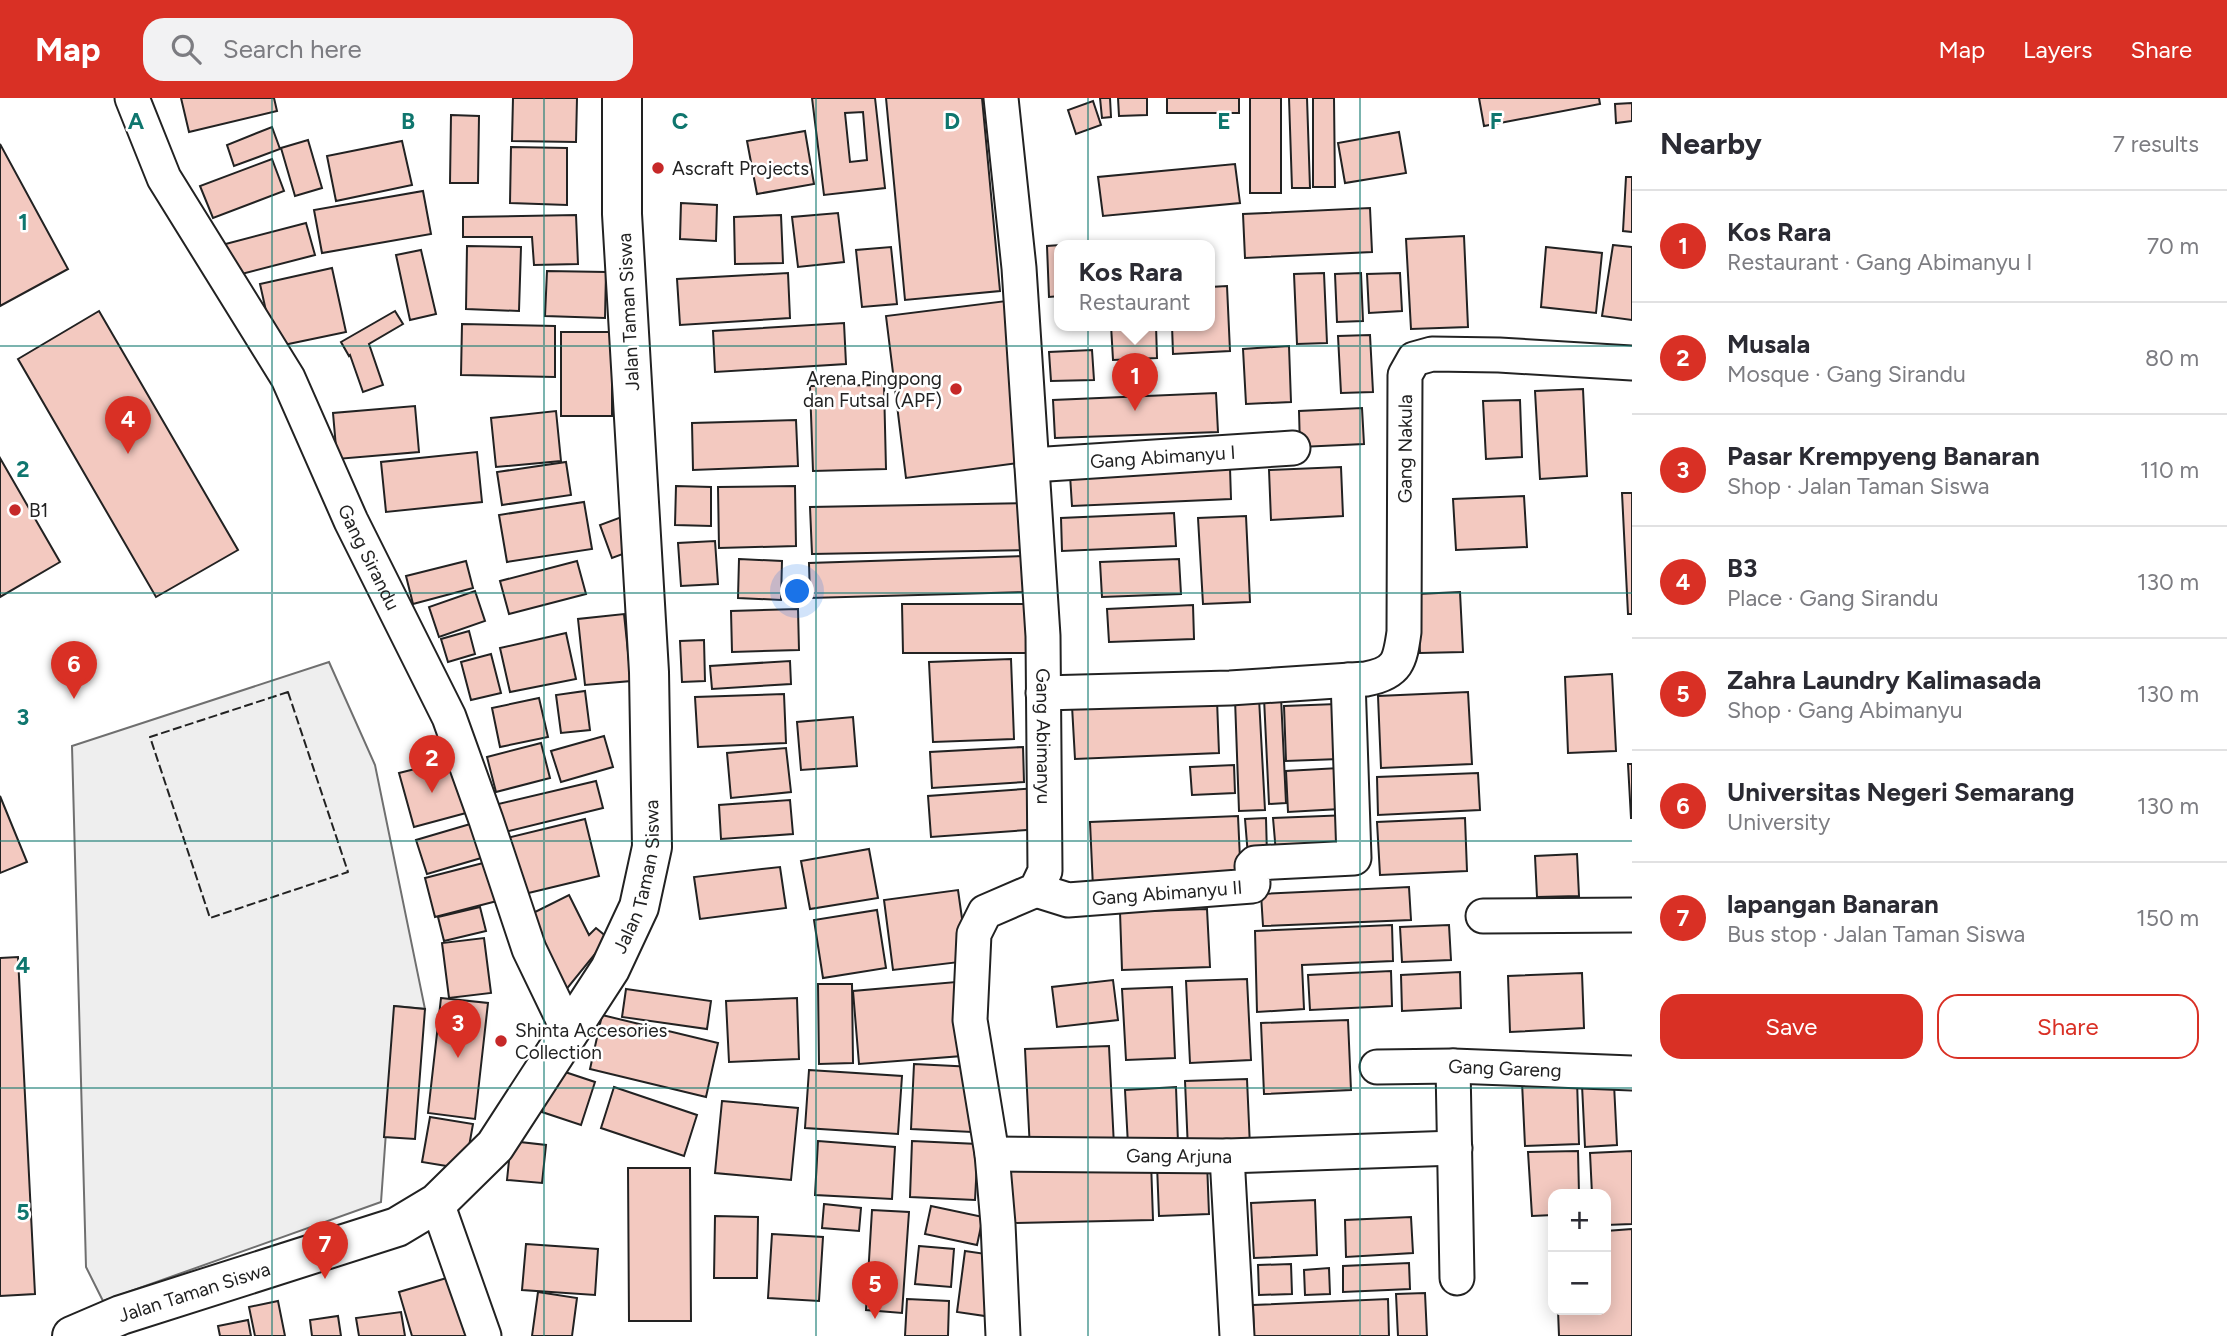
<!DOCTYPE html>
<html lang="en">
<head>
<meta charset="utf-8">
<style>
	body { margin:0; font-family:Figtree,sans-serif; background:#f2f2f3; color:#2b2b33 }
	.controls { position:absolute; right:21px; bottom:21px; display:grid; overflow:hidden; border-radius:14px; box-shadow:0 4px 18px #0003 }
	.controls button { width:63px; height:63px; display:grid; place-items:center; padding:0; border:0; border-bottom:2px solid #e1e1e2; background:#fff; color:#2b2b33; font:35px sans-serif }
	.you { position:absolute; left:798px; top:494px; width:24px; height:24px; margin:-18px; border:5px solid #fff; border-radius:50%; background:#1a73e8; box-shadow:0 0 0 10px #1a73e833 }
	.badge { display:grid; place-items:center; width:46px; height:46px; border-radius:50%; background:#d93025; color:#fff; font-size:23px; font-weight:700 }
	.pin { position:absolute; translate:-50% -58px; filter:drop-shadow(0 2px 4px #0008) }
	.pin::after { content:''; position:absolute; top:37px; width:24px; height:21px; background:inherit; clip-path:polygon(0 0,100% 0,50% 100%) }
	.popup { position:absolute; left:1054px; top:142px; width:161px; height:91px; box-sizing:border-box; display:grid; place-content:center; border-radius:14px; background:#fff; filter:drop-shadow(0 2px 5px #0005); font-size:23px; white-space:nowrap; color:#7c7c81 }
	.popup b { font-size:26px; color:#2b2b33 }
	.popup::after { content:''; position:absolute; left:50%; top:100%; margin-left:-14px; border:14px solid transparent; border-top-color:#fff }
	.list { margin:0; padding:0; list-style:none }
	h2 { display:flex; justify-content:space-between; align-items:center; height:91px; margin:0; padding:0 28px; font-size:30px }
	h2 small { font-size:23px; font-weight:400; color:#7c7c81 }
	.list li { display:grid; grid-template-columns:46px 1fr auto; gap:21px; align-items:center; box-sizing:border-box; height:112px; padding:0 28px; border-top:2px solid #e1e1e2 }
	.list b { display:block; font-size:26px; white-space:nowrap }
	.list p { margin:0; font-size:23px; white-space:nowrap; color:#7c7c81 }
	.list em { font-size:23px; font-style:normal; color:#7c7c81 }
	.actions { display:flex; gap:14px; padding:21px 28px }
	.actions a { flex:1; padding:16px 0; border:2px solid #d93025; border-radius:21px; text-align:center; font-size:24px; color:#d93025 }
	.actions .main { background:#d93025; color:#fff }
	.icon { flex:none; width:38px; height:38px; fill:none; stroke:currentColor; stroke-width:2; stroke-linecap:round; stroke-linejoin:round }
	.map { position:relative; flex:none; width:1632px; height:1238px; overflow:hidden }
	header { display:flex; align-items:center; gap:42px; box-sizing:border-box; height:98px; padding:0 35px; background:#d93025; color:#fff }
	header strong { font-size:33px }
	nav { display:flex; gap:38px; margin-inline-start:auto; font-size:24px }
	.search { width:490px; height:63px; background:#f2f2f3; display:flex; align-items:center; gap:18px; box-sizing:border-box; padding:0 24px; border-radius:21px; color:#7c7c81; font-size:26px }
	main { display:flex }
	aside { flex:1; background:#fff }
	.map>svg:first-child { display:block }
</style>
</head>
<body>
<header>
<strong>Map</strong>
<div class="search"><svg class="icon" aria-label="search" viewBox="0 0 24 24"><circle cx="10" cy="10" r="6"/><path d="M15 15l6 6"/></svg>Search here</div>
<nav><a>Map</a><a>Layers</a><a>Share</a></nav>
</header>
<main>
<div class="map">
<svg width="1632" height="1238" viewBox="0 0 1632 1238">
	<rect width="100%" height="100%" fill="#fff"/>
	<path fill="#eee" stroke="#6f6f6f" stroke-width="2" d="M329,564L375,667L425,911L395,908L381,1104L103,1203L86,1169L72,648Z"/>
	<g fill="#f3c9c0" stroke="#222" stroke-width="2" fill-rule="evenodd">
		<path d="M181,0H274L277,13L189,34Z"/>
		<path d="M513,0H577L576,44L512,43Z"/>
		<path d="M812,0H875L885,90L824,97ZM863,14L867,62L850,64L845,15Z"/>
		<path d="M886,0H982L1000,193L905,202Z"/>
		<path d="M1100,0H1110L1111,19L1102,20Z"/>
		<path d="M1118,0H1147V17L1119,18Z"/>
		<rect x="1167" y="0" width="72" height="15"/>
		<rect x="1250" y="0" width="31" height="95"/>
		<path d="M1289,0H1307L1310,90H1292Z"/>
		<path d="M1313,0H1334L1335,89H1313Z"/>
		<path d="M1479,0H1599L1600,6L1484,28Z"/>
		<path d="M1093,3L1101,27L1076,36L1068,12Z"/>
		<path d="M1632,5V23L1616,25L1615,6Z"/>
		<path d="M451,17L479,18L478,85H450Z"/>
		<path d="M272,29L280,51L234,68L227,47Z"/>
		<path d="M805,33L814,86L757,96L747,43Z"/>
		<path d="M1399,34L1406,75L1345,85L1338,45Z"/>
		<path d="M308,42L322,90L295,98L281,50Z"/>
		<path d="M402,43L412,87L336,103L327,58Z"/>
		<path d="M0,46L68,171L0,208Z"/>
		<path d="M511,49L567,50V107L510,105Z"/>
		<path d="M272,61L284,93L213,120L200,88Z"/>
		<path d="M1235,66L1240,105L1103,118L1098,79Z"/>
		<path d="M1626,79H1632V134L1623,133Z"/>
		<path d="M423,93L431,136L322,155L314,112Z"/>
		<path d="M681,105L717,107L716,143L680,141Z"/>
		<path d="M1370,110L1372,154L1245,160L1243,116Z"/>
		<path d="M838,115L844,164L798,169L792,119Z"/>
		<path d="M576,117L578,166L534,167L532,139H463V119Z"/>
		<path d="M781,117L783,165L735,166L734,119Z"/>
		<path d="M306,125L315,157L226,180L218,148Z"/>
		<path d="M1464,138L1468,229L1411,231L1406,141Z"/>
		<path d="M1148,143V147H1069Z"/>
		<path d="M1060,147V198L1049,199L1047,148Z"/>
		<path d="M1613,147L1632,149V222L1602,218Z"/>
		<path d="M467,148L521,149L519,213L466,211Z"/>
		<path d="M891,149L897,206L862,209L856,152Z"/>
		<path d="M1546,149L1602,155L1596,215L1541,209Z"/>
		<path d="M421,152L436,216L410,222L396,157Z"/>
		<path d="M332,170L346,234L274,249L260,186Z"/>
		<path d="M547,173L606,174L605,220L545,218Z"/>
		<path d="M788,175L790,220L680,227L677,181Z"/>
		<path d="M1324,175L1327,245L1297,246L1294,176Z"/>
		<path d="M1361,175L1363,223L1337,224L1335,176Z"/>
		<path d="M1400,175L1402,213L1369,215L1367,176Z"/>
		<path d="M1227,188L1230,253L1173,256L1172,227H1210V189Z"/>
		<path d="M1006,203L1026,364L906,380L886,218Z"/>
		<path d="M99,213L238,452L156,499L18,261Z"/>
		<path d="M395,213L403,226L369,246L383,287L363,294L350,257L349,258L341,244Z"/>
		<path d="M844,225L846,266L715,274L713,233Z"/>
		<path d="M462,226L555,228V279L461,277Z"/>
		<path d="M1111,227H1156L1157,260L1113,262Z"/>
		<rect x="561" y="234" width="51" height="84"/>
		<path d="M1370,237L1373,294L1341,295L1338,238Z"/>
		<path d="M1289,248L1291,304L1246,306L1243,251Z"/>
		<path d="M1092,252L1094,282L1051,283L1049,254Z"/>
		<path d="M884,287L886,371L813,373L810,288Z"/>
		<path d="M1583,291L1587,378L1540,381L1535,293Z"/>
		<path d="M1216,295L1218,334L1055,340L1053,302Z"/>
		<path d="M1520,302L1522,359L1486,361L1483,303Z"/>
		<path d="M415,308L419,354L337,361L333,315Z"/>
		<path d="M1362,310L1364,346L1300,349L1299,313Z"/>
		<path d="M556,313L561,363L496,369L491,320Z"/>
		<path d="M796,322L798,368L693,372L692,325Z"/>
		<path d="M477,354L482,404L386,414L381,364Z"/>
		<path d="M0,360L60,464L0,499Z"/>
		<path d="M566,364L571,397L502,407L497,374Z"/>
		<path d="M1341,369L1343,418L1271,422L1269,372Z"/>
		<path d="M1230,370L1231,401L1072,408L1070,377Z"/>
		<path d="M676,388L711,389V428L675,427Z"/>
		<path d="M795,388L796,448L719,450L718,389Z"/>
		<path d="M1622,395H1632V516H1628Z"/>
		<path d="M1524,398L1527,449L1456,452L1453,401Z"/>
		<path d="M584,404L592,451L507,464L499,417Z"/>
		<path d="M1030,405L1031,452L812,456L810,409Z"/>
		<path d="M1174,415L1176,448L1062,453L1061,420Z"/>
		<path d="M627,417L639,450L612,460L600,427Z"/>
		<path d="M1246,418L1250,504L1203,506L1198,420Z"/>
		<path d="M715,443L718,486L681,488L678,445Z"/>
		<path d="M1026,458V494L810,500L809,465Z"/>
		<path d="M739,461L782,463L781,502L738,500Z"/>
		<path d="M1179,461L1181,496L1102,499L1100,464Z"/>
		<path d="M466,463L473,490L413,506L406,478Z"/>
		<path d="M577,463L586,496L509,516L500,483Z"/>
		<path d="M475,493L485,523L439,539L429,509Z"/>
		<path d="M1460,494L1463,554L1420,555L1417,496Z"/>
		<path d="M902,506H1030L1031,555H903Z"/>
		<path d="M1193,507L1194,541L1109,544L1107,511Z"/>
		<path d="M798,511L799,552L732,554L731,513Z"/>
		<path d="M624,516L631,583L585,587L578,521Z"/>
		<path d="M469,533L475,556L448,564L441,541Z"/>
		<path d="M566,535L576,581L510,594L500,550Z"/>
		<path d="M704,542L705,583L682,584L680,543Z"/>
		<path d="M491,556L501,595L471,602L461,564Z"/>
		<path d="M1011,561L1014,641L933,644L929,564Z"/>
		<path d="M790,563L791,586L712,591L710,568Z"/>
		<path d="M1612,576L1616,653L1568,655L1565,579Z"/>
		<path d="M585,593L590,632L561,635L556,597Z"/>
		<path d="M1468,594L1472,666L1381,670L1378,598Z"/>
		<path d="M784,596L786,645L698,649L695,599Z"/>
		<path d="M1281,599L1286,705L1269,706L1264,600Z"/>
		<path d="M539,600L548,639L500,649L492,610Z"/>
		<path d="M1259,600L1265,712L1239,713L1235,601Z"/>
		<path d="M1217,602L1219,655L1075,661L1072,608Z"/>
		<path d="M1337,606L1339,661L1286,663L1284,608Z"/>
		<path d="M853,619L857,668L801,672L797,624Z"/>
		<path d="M604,638L613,669L561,684L551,653Z"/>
		<path d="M541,645L550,680L496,694L487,659Z"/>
		<path d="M1023,649L1024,684L932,690L930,654Z"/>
		<path d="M786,650L791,694L731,700L727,655Z"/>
		<path d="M451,662L466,715L414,729L399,675Z"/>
		<path d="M1628,666H1632V720H1631Z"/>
		<path d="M1234,667L1235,695L1192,697L1190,669Z"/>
		<path d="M1339,670L1340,711L1288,714L1286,673Z"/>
		<path d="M1478,675L1480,712L1378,717L1377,679Z"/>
		<path d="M596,683L603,710L497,736L490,708Z"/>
		<path d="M1038,690L1041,731L931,739L928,698Z"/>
		<path d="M0,698L27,764L0,775Z"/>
		<path d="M790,702L793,736L721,741L719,707Z"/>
		<path d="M1349,717V750L1276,755L1273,720Z"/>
		<path d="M1238,718L1241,783L1093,790L1090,724Z"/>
		<path d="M1266,720L1267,757L1248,758L1245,721Z"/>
		<path d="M1465,720L1467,773L1380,777L1377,724Z"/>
		<path d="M585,721L599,778L516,798L503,741Z"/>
		<path d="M477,724L488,758L427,776L416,742Z"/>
		<path d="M869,751L878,800L810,811L801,763Z"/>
		<path d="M1577,756L1579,798L1537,799L1535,758Z"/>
		<path d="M487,764L497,803L435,819L425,780Z"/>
		<path d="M780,769L786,810L700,821L694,779Z"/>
		<path d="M1409,789L1411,822L1263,828L1261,796Z"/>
		<path d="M958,792L968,863L893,872L884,802Z"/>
		<path d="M569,797L589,837L596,830L608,840L565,893L523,820Z"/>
		<path d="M480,809L486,833L444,843L438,819Z"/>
		<path d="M1207,811L1210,869L1122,872L1120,814Z"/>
		<path d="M877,812L886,870L823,880L814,822Z"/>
		<path d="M1392,827L1393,863L1302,867L1304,911L1257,914L1255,833Z"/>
		<path d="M1449,827L1451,862L1402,864L1400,829Z"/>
		<path d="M484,840L491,895L449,900L442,845Z"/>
		<path d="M18,859L35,1196L0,1198V860Z"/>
		<path d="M1391,873L1392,908L1310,912L1308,877Z"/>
		<path d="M1460,874L1461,910L1402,913L1401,877Z"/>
		<path d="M1582,875L1584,930L1510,934L1508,878Z"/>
		<path d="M1247,881L1251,962L1190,965L1186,883Z"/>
		<path d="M1113,882L1118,922L1057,929L1052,889Z"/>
		<path d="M956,884L962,958L859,966L853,893Z"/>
		<path d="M818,886H852L853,965L819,966Z"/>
		<path d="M1172,889L1175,960L1126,962L1122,891Z"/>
		<path d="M626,891L711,903L707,931L622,919Z"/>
		<path d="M441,900L488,905L475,1021L428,1015Z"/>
		<path d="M797,900L799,961L729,964L726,903Z"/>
		<path d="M394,908L425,911L415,1041L384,1039Z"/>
		<path d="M602,917L718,945L706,999L590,971Z"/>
		<path d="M1348,922L1351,992L1264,996L1261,925Z"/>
		<path d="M1109,948L1114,1048L1030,1052L1025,951Z"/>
		<path d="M914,966L974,969L972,1034L911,1031Z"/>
		<path d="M556,971L595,984L581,1027L542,1014Z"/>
		<path d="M809,972L902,978L898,1036L805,1030Z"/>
		<path d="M1247,981L1250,1049L1188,1052L1185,983Z"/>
		<path d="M1577,982L1579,1046L1525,1048L1522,984Z"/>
		<path d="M1614,986L1617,1047L1585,1049L1582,987Z"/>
		<path d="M614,989L697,1017L684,1058L601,1030Z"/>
		<path d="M1176,989L1178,1045L1128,1047L1125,992Z"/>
		<path d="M722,1003L798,1010L791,1082L715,1075Z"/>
		<path d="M430,1019L473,1026L465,1071L422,1064Z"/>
		<path d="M511,1043L546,1047L542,1085L507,1082Z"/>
		<path d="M818,1043L895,1049L892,1101L815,1097Z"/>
		<path d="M912,1043L978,1046L975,1102L910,1099Z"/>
		<path d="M1578,1053L1579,1096H1553V1117L1532,1118L1528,1054Z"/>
		<path d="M1632,1053V1126L1606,1127V1096H1592L1590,1055Z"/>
		<path d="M1151,1063L1153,1122L1011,1125L1009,1067Z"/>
		<path d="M1207,1064L1209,1116L1159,1118L1157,1067Z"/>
		<path d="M628,1070H690L691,1223H629Z"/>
		<path d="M1315,1102L1317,1157L1254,1160L1251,1105Z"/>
		<path d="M824,1106L861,1110L859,1133L822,1130Z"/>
		<path d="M931,1108L983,1119L977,1147L925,1136Z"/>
		<path d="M872,1112L909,1114L902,1215L866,1212Z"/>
		<path d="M715,1118L758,1119L757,1180H714Z"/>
		<path d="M1411,1119L1413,1155L1346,1159L1345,1122Z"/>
		<path d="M1632,1131V1238H1559L1558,1212H1606V1133Z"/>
		<path d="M772,1136L823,1139L819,1203L768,1200Z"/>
		<path d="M526,1146L598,1151L595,1197L522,1192Z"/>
		<path d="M919,1148L954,1151L951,1189L915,1186Z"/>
		<path d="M965,1153L993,1157L985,1218L957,1214Z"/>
		<path d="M1409,1165L1410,1191L1343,1194V1168Z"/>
		<path d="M1291,1166L1292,1196L1259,1197L1258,1167Z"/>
		<path d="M1329,1170L1330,1196L1305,1197L1304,1172Z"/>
		<path d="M450,1179L467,1238H412L399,1194Z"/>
		<path d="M538,1194L577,1200L572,1238H532Z"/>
		<path d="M1425,1195L1427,1238H1398L1396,1196Z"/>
		<path d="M907,1201L949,1203L948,1238H905Z"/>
		<path d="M1388,1201L1389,1238H1254L1253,1207Z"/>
		<path d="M278,1203L285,1238H255L249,1209Z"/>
		<path d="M401,1214L405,1238H359L356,1220Z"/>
		<path d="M338,1218L341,1238H312L310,1222Z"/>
		<path d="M248,1222L251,1238H220L218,1228Z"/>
	</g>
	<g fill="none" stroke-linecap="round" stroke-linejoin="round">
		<defs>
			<g id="minor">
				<path id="s1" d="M132,0L164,80L288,280L351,423L449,619L486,722L529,851L569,934"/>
				<path id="s2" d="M1001,0L1019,170L1043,538L1045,773L1036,792L985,814L974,836L970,922L992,1056L998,1126L1003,1238"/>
				<path id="s3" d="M1032,367L1293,350"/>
				<path id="s4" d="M1043,595L1230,590L1366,581C1398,575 1400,563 1404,534L1405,277L1414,261L1432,256L1499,257L1632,265"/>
				<path id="s5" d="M1036,792L1068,802L1252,788L1253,786L1252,768L1255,765L1354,760L1348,582"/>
				<path d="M1483,818L1632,817"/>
				<path d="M1453,968L1457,1180"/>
				<path id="s6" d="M1377,969L1453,968L1632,975"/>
				<path id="s7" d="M992,1056L1227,1058L1455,1050"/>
				<path d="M1227,1058L1237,1238"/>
				<path d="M437,1105L484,1238"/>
			</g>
			<g id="secondary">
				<path id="s8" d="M72,1238L121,1217L397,1129L437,1105L495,1048L610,871L639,809L652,749L649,574L622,116V0"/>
			</g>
		</defs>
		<use href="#minor" stroke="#222" stroke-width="37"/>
		<use href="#secondary" stroke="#222" stroke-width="42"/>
		<use href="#minor" stroke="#fff" stroke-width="33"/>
		<use href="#secondary" stroke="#fff" stroke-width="38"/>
		<path stroke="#222" stroke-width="2" stroke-dasharray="9 3.5" stroke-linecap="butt" d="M288,594L348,774L210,820L150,639Z"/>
	</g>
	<path fill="none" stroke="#0f766e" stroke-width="2" stroke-opacity="0.55" d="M272,0V1238M544,0V1238M816,0V1238M1088,0V1238M1360,0V1238M0,248H1632M0,495H1632M0,743H1632M0,990H1632"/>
	<g fill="#c62828" stroke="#fff" stroke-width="2.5">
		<circle cx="658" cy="70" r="7"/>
		<circle cx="956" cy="291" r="7"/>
		<circle cx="15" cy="412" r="7"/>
		<circle cx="501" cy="943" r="7"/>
	</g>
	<g text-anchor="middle" stroke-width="5" stroke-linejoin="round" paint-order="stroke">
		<g font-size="19" fill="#222" stroke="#fff" text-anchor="start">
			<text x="672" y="77">Ascraft Projects</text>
			<text x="942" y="287" text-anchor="end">Arena Pingpong<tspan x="942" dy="22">dan Futsal (APF)</tspan></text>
			<text x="29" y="419">B1</text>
			<text x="515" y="939">Shinta Accesories<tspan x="515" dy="22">Collection</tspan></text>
		</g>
		<g font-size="19" fill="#222" stroke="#fff">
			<text transform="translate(628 214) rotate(-93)" y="7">Jalan Taman Siswa</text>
			<text dy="7" stroke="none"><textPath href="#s4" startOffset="574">Gang Nakula</textPath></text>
			<text dy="7" stroke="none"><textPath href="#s3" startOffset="131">Gang Abimanyu I</textPath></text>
			<text dy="7" stroke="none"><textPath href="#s1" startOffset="518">Gang Sirandu</textPath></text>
			<text dy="7" stroke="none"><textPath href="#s2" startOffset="640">Gang Abimanyu</textPath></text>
			<text dy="7" stroke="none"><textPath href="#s8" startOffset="780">Jalan Taman Siswa</textPath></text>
			<text dy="7" stroke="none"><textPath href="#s5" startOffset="133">Gang Abimanyu II</textPath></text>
			<text dy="7" stroke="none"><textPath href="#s6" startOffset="128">Gang Gareng</textPath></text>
			<text dy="7" stroke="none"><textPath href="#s7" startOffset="187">Gang Arjuna</textPath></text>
			<text dy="7" stroke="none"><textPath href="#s8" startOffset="130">Jalan Taman Siswa</textPath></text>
		</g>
	</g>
	<g font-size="23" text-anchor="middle" font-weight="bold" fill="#0f766e" stroke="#fff" stroke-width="5" stroke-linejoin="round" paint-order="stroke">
		<text x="136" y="31">A</text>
		<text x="408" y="31">B</text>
		<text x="680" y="31">C</text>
		<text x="952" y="31">D</text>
		<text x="1224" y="31">E</text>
		<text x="1496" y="31">F</text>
		<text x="23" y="132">1</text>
		<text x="23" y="379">2</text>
		<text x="23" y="627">3</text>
		<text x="23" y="875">4</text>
		<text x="23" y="1122">5</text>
	</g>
</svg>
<div class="controls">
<button>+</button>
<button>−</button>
</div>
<div class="you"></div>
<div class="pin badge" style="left:1135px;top:313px">1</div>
<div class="popup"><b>Kos Rara</b>Restaurant</div>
<div class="pin badge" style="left:432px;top:695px">2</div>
<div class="pin badge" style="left:458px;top:960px">3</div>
<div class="pin badge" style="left:128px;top:356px">4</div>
<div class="pin badge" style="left:875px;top:1221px">5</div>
<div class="pin badge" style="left:74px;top:601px">6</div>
<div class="pin badge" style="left:325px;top:1181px">7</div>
</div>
<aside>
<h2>Nearby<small>7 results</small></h2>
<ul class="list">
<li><span class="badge">1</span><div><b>Kos Rara</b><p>Restaurant · Gang Abimanyu I</p></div><em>70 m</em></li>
<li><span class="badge">2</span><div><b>Musala</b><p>Mosque · Gang Sirandu</p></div><em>80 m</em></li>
<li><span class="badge">3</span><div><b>Pasar Krempyeng Banaran</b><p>Shop · Jalan Taman Siswa</p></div><em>110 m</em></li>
<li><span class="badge">4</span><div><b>B3</b><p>Place · Gang Sirandu</p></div><em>130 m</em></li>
<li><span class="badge">5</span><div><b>Zahra Laundry Kalimasada</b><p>Shop · Gang Abimanyu</p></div><em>130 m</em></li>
<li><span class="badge">6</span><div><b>Universitas Negeri Semarang</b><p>University</p></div><em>130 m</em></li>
<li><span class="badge">7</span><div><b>lapangan Banaran</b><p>Bus stop · Jalan Taman Siswa</p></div><em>150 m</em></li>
</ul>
<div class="actions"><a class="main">Save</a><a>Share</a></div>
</aside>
</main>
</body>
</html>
